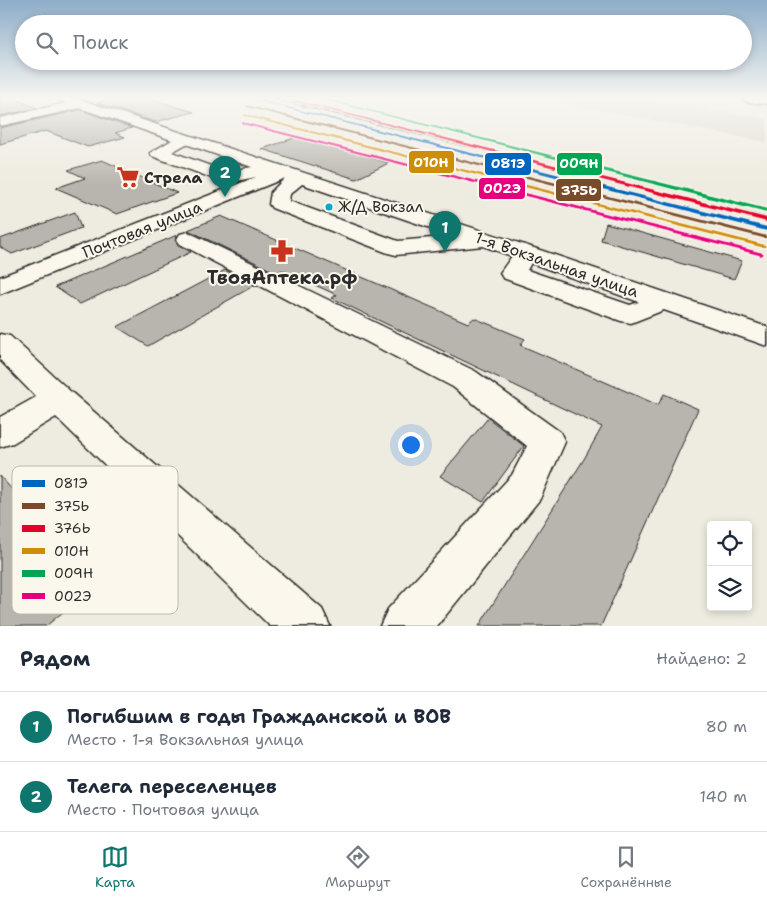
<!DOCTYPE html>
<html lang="ru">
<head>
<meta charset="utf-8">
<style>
	body { margin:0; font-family:"Shantell Sans",sans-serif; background:#f2f2f3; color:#1f2937 }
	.controls { position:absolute; right:15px; bottom:15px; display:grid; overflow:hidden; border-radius:5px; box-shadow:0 2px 8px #0003 }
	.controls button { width:45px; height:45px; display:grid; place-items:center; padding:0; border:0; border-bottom:1px solid #e0e1e3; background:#fff; color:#1f2937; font:25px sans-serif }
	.you { position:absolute; left:410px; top:444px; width:18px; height:18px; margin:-12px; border:4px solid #fff; border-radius:50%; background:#1a73e8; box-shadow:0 0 0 8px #1a73e833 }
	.badge { display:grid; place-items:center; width:32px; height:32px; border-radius:50%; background:#0f766e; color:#fff; font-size:16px; font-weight:700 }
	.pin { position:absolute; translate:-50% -41px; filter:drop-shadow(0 1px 2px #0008) }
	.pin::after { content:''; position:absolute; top:26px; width:18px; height:15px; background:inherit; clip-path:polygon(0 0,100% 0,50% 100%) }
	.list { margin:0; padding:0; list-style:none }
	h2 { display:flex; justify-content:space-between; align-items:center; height:65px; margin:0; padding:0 20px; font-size:21px }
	h2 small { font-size:16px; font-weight:400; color:#747a83 }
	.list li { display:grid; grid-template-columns:32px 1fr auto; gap:15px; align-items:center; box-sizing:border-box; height:70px; padding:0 20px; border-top:1px solid #e0e1e3 }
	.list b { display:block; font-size:19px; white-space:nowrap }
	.list p { margin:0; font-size:16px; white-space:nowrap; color:#747a83 }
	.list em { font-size:16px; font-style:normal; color:#747a83 }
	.icon { flex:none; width:28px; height:28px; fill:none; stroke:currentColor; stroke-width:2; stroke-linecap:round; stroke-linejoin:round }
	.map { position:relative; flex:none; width:767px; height:626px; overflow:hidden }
	.search { position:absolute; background:#fff; box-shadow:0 2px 8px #0003; left:15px; right:15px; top:15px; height:55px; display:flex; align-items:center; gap:12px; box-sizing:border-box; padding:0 18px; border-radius:28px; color:#747a83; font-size:19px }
	.sheet { height:205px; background:#fff }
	nav { display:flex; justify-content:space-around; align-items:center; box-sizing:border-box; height:70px; border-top:1px solid #e0e1e3; background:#fff; font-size:14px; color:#747a83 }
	nav a { display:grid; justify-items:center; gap:2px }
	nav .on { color:#0f766e }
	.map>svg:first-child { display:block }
</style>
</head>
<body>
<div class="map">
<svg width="767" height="626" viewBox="0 0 767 626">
	<rect width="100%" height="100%" fill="#eeebe0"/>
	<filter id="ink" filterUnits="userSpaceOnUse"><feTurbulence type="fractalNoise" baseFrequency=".02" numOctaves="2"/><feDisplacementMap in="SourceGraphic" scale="10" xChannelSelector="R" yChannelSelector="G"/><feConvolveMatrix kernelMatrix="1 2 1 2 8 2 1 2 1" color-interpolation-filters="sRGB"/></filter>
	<g filter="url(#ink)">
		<path fill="#dedbd1" d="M536,98H640L767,119V142Z"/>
		<g fill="#b8b5ae" stroke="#2b2b2b">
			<path d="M0,98H12L38,108L0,116Z"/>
			<path d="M121,98H148L194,112L155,122L97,103Z"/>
			<path d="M80,110L132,128L115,133L125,137L88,147L46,131L0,144V128Z"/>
			<path d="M297,137L389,163L356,179L262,149Z"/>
			<path d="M102,160L177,193L117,214L56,188L85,178L68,170Z"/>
			<path d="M75,212L81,228L12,254L0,247V239Z"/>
			<path d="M221,216L468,323L474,318L525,339L520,345L658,405L664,394L698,409L601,626H479L584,459L602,427L332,298L337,295L282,270L277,273L188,230Z"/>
			<path d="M606,223L742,261L734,279L601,240Z"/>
			<path d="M177,235L175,240L178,245L191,252L80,304L55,287Z"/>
			<path d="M225,270L255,285L148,346L117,327Z"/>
			<path d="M488,418L524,446L483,502L440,476Z"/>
			<path d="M0,476L96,585L46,626H0Z"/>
		</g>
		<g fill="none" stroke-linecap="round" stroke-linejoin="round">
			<defs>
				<g id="minor">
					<path d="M57,98H75L534,248L767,327V346L664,310L631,323L621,321L503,278L500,273L512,256L483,246L396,255L388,253L272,208L269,204L271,192L285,178L0,294V277L256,177L226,183L152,156L150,153L172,140L80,108L0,126V118L66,103ZM186,144L252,167L227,172L172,152ZM302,184L454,236L398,241L289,201L290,194ZM531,263L639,302L630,305L527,270Z"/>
					<path d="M741,98H767V104L747,102Z"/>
					<path d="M188,232L475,371L560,432L565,442L540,499L437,626H380L388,609L512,475L527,446L453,387L180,244L177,239L180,234Z"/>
					<path d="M0,334L10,336L71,392L322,609L330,626H270L56,417L13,443L0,447V417L36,397L0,360Z"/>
				</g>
			</defs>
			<use href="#minor" stroke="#2b2b2b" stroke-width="3"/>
			<use href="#minor" fill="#fbf7ec" fill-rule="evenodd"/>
			<defs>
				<path id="rail-far2" d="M275,98L465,145"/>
				<path id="rail-far1" d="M460,143L701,203"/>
				<path id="rail" d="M696,202L767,219"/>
			</defs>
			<use href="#rail-far2" stroke="#2b2b2b" stroke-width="3"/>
			<use href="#rail-far1" stroke="#2b2b2b" stroke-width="4"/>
			<use href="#rail" stroke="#2b2b2b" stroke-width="4.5"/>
			<use href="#rail-far2" stroke="#fbf7ec" stroke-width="2" stroke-dasharray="5.5" stroke-linecap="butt"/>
			<use href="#rail-far1" stroke="#fbf7ec" stroke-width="2.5" stroke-dasharray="8" stroke-linecap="butt"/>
			<use href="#rail" stroke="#fbf7ec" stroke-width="3" stroke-dasharray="9" stroke-linecap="butt"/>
			<defs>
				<path id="rail-1" d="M247,98H252L767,227V231Z"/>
				<path id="rail-2" d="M246,105L767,236V238H763L246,107Z"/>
				<path id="rail-3" d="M281,98H286L767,218V222Z"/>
				<path id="rail-4" d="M244,114L765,245L766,246L765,247H761L244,116Z"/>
				<path id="rail-5" d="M317,98H322L767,209V213Z"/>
				<path id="rail-6" d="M242,122L763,253L764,254L761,256L759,255L242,124Z"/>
			</defs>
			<use href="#rail-1" stroke="#fbf7ec" stroke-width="3"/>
			<use href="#rail-2" stroke="#fbf7ec" stroke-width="3"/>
			<use href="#rail-3" stroke="#fbf7ec" stroke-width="3"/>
			<use href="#rail-4" stroke="#fbf7ec" stroke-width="3"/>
			<use href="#rail-5" stroke="#fbf7ec" stroke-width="3"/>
			<use href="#rail-6" stroke="#fbf7ec" stroke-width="3"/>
			<use href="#rail-1" fill="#0065bd" fill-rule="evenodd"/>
			<use href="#rail-2" fill="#7a4b2a" fill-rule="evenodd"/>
			<use href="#rail-3" fill="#e4002b" fill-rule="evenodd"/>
			<use href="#rail-4" fill="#ce8d09" fill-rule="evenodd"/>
			<use href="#rail-5" fill="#00a651" fill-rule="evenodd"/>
			<use href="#rail-6" fill="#e5007d" fill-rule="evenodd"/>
		</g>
	</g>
	<linearGradient id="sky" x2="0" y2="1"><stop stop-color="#8dadc9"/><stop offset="0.53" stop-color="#f7f6f1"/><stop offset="1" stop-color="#f7f6f1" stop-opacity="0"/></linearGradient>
	<rect width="767" height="185" fill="url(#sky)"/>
	<defs>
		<symbol id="supermarket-bare" viewBox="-9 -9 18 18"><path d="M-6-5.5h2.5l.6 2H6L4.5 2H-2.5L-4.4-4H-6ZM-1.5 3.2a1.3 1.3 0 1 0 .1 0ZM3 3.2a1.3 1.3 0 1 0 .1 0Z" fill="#c8321e" stroke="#fbf7ec" stroke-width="2.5" paint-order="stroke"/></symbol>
		<symbol id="pharmacy-bare" viewBox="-9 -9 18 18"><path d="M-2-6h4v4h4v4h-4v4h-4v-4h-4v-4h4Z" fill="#c8321e" stroke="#fbf7ec" stroke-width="2.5" paint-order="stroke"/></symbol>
	</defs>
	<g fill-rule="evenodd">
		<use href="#supermarket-bare" x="112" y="161" width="32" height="32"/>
		<use href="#pharmacy-bare" x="266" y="235" width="32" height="32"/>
	</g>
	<circle fill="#00a9ce" stroke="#fbf7ec" stroke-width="2" cx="329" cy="207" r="4.5"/>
	<g text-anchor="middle" stroke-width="4" stroke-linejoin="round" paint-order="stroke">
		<g font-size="15" fill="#2b2b2b" stroke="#fbf7ec" text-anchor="start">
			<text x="338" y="212">Ж/Д Вокзал</text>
		</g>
		<g font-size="16" font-weight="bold" fill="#2b2b2b" stroke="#fbf7ec" text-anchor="start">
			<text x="144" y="183">Стрела</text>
		</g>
		<g font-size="16" fill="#2b2b2b" stroke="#fbf7ec">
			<text transform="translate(142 229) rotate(-22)" y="6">Почтовая улица</text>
			<text transform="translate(557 264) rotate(19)" y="6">1-я Вокзальная улица</text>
		</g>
		<g font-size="19" font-weight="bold" fill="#2b2b2b" stroke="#fbf7ec">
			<text x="282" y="284">ТвояАптека.рф</text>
		</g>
	</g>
	<rect x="12" y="466" width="166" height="148" rx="8" fill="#fbf7ec" stroke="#bdbab2" stroke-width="1"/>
	<rect x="22" y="480" width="23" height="7" fill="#0065bd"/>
	<rect x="22" y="503" width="23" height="6" fill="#7a4b2a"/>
	<rect x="22" y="525" width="23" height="7" fill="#e4002b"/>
	<rect x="22" y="548" width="23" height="6" fill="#ce8d09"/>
	<rect x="22" y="570" width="23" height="7" fill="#00a651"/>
	<rect x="22" y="593" width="23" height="6" fill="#e5007d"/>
	<g font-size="14" fill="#2b2b2b">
		<text x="54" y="488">081Э</text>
		<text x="54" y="511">375Ь</text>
		<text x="54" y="533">376Ь</text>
		<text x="54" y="556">010Н</text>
		<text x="54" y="578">009Н</text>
		<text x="54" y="601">002Э</text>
	</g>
	<g stroke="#fbf7ec" stroke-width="2">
		<rect x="408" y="150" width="47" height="24" rx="5" fill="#ce8d09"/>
		<rect x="484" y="152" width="48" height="24" rx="5" fill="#0065bd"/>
		<rect x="556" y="152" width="47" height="24" rx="5" fill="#00a651"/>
		<rect x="478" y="177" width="48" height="23" rx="5" fill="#e5007d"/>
		<rect x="555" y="178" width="47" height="24" rx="5" fill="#7a4b2a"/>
	</g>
	<g font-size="14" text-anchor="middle" font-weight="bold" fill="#fff">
		<text x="431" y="167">010Н</text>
		<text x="508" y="168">081Э</text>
		<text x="579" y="168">009Н</text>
		<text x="502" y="193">002Э</text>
		<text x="579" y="195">375Ь</text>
	</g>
</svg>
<div class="controls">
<button><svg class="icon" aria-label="locate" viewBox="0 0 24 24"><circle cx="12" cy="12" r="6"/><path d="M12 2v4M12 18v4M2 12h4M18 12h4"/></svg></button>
<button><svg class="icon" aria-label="layers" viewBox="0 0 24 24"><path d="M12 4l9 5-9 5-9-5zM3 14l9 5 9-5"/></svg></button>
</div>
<div class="you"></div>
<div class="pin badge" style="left:445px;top:252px">1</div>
<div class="pin badge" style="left:225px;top:197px">2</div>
<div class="search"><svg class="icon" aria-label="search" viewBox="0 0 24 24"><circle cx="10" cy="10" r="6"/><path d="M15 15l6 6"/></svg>Поиск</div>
</div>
<section class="sheet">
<h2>Рядом<small>Найдено: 2</small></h2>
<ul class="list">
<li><span class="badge">1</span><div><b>Погибшим в годы Гражданской и ВОВ</b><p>Место · 1-я Вокзальная улица</p></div><em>80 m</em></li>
<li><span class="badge">2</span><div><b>Телега переселенцев</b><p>Место · Почтовая улица</p></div><em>140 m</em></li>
</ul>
</section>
<nav>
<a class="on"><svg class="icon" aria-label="map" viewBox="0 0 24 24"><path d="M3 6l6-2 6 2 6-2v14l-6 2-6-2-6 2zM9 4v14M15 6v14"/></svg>Карта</a>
<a><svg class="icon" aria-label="directions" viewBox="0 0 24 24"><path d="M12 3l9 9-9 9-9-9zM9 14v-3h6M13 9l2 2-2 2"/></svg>Маршрут</a>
<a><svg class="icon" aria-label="saved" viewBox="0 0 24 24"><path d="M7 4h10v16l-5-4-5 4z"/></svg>Сохранённые</a>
</nav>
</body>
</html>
